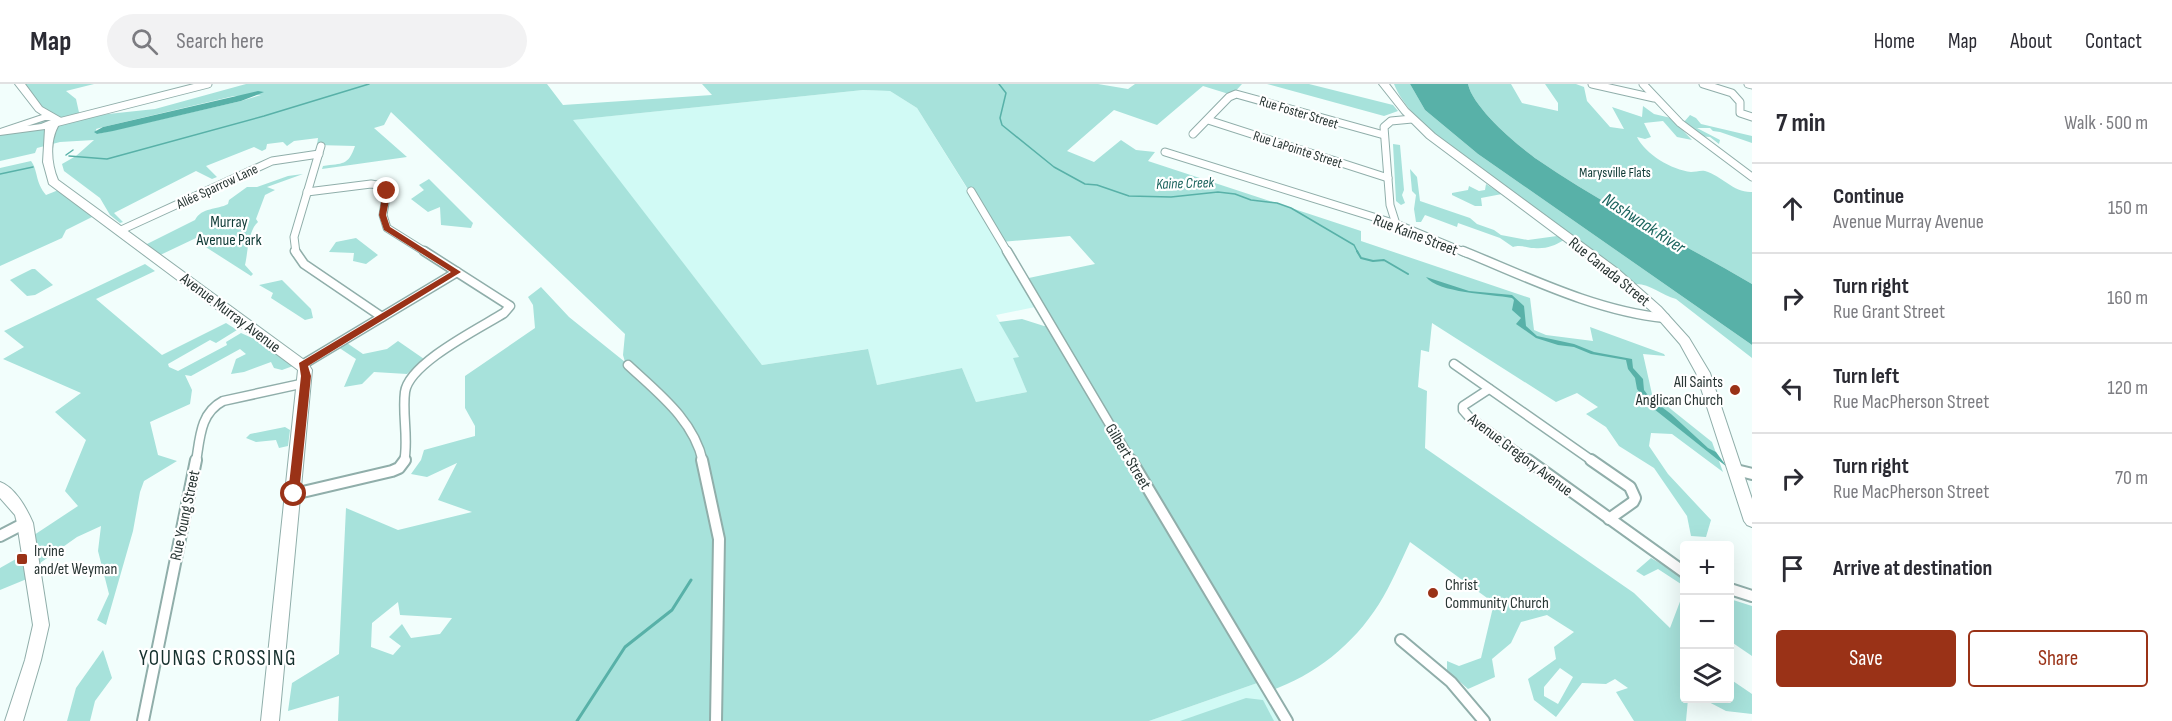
<!DOCTYPE html>
<html lang="en">
<head>
<meta charset="utf-8">
<style>
	body { margin:0; font-family:"Sofia Sans Condensed",sans-serif; background:#f2f2f3; color:#2b2b33 }
	.controls { position:absolute; right:18px; bottom:18px; display:grid; overflow:hidden; border-radius:6px; box-shadow:0 6px 24px #0002 }
	.controls button { width:54px; height:54px; display:grid; place-items:center; padding:0; border:0; border-bottom:2px solid #e1e1e2; background:#fff; color:#2b2b33; font:30px sans-serif }
	.stop { position:absolute; width:18px; height:18px; margin:-14px; border:4px solid #9a3217; border-radius:50%; background:#fff }
	.stop.end { background:#9a3217; border-color:#fff; box-shadow:0 2px 6px #0008 }
	.list { margin:0; padding:0; list-style:none }
	h2 { display:flex; justify-content:space-between; align-items:center; height:78px; margin:0; padding:0 24px; font-size:26px }
	h2 small { font-size:20px; font-weight:400; color:#7c7c81 }
	.list li { display:grid; grid-template-columns:39px 1fr auto; gap:18px; align-items:center; box-sizing:border-box; height:90px; padding:0 24px; border-top:2px solid #e1e1e2 }
	.list b { display:block; font-size:22px; white-space:nowrap }
	.list p { margin:0; font-size:20px; white-space:nowrap; color:#7c7c81 }
	.list em { font-size:20px; font-style:normal; color:#7c7c81 }
	.actions { display:flex; gap:12px; padding:18px 24px }
	.actions a { flex:1; padding:14px 0; border:2px solid #9a3217; border-radius:6px; text-align:center; font-size:21px; color:#9a3217 }
	.actions .main { background:#9a3217; color:#fff }
	.icon { flex:none; width:33px; height:33px; fill:none; stroke:currentColor; stroke-width:2; stroke-linecap:round; stroke-linejoin:round }
	.map { position:relative; flex:none; width:1752px; height:637px; overflow:hidden }
	header { display:flex; align-items:center; gap:36px; box-sizing:border-box; height:84px; padding:0 30px; background:#fff; border-bottom:2px solid #e1e1e2 }
	header strong { font-size:28px }
	nav { display:flex; gap:33px; margin-inline-start:auto; font-size:21px }
	.search { width:420px; height:54px; background:#f2f2f3; display:flex; align-items:center; gap:15px; box-sizing:border-box; padding:0 21px; border-radius:33px; color:#7c7c81; font-size:22px }
	main { display:flex }
	aside { flex:1; background:#fff }
	.map>svg:first-child { display:block }
</style>
</head>
<body>
<header>
<strong>Map</strong>
<div class="search"><svg class="icon" aria-label="search" viewBox="0 0 24 24"><circle cx="10" cy="10" r="6"/><path d="M15 15l6 6"/></svg>Search here</div>
<nav><a>Home</a><a>Map</a><a>About</a><a>Contact</a></nav>
</header>
<main>
<div class="map">
<svg width="1752" height="637" viewBox="0 0 1752 637">
	<rect width="100%" height="100%" fill="#f2fefc"/>
	<g fill="#d1faf5">
		<path d="M863,6L890,7L917,24L1040,222L996,231L1019,273L1014,275L1027,308L976,318L962,284L877,301L867,265L762,281L572,36Z"/>
		<path d="M1263,597L1287,637H1149Z"/>
	</g>
	<g fill="#a7e2db" fill-rule="evenodd">
		<path d="M20,0H94L66,7L76,15L80,33L155,25L246,0H547L563,21L712,11L702,0H1098L1128,5L1135,0H1242L1232,11L1203,2L1157,41L1114,26L1067,67L1094,78L1121,56L1136,66L1155,68L1148,77L1361,147V157L1530,214L1534,246L1546,251L1593,257L1590,243L1664,270L1665,272L1643,270L1652,310L1712,358L1723,388L1672,350L1651,349L1649,362L1668,390L1711,436L1706,453L1691,452L1687,432L1654,384L1619,362L1606,343L1586,330L1598,323L1577,309L1556,318L1432,239L1429,268L1421,266L1418,303L1427,307L1425,364L1634,509L1670,544L1684,507V614L1688,615L1686,637H1634L1616,608L1628,604L1615,595L1606,600L1582,599L1556,633L1534,616L1528,595L1556,575L1554,563L1574,548L1547,531L1521,538L1511,559L1492,575L1495,593L1468,605L1447,586V577L1459,582L1481,574L1494,519L1410,458C1400,479 1391,501 1379,520C1353,561 1315,591 1270,607L1263,597L1149,637H338L339,612L288,627L292,599L339,570L346,424L398,446L472,428L438,416L457,379L427,393L411,390L421,376L424,366L475,352V342L465,324V292L535,244L533,221L528,213L541,203L569,233L625,278L623,271L625,250L391,28L384,41L374,44L407,73L322,85L323,82C343,79 348,82 355,62L317,61L318,54L294,57L287,62L283,58L267,60L266,65L262,67L254,63L206,82L217,93L212,95L196,87L114,129L123,138L120,139L110,131L100,114L64,87L62,80L76,72L94,56L60,58L37,64L35,69L0,77V48L31,41L44,33ZM863,6L890,7L917,24L1001,158L1070,152L1095,180L1024,195L1051,241L1044,242L1022,235L999,238L1019,273L1013,274L1027,308L976,318L962,284L877,301L868,265L762,281L573,36ZM261,11L241,17L97,50L96,45L103,43L234,12ZM398,518L400,531L452,534L440,550L411,554L402,540L389,553L401,562L393,571L371,563L372,539ZM1560,584L1573,593L1558,620L1544,612V603Z"/>
		<path d="M1267,0H1309L1393,21L1398,27L1384,32Z"/>
		<path d="M1394,0H1410L1425,26L1478,70L1752,261V274L1676,215C1661,211 1649,199 1635,200C1605,176 1575,153 1544,130C1503,100 1412,47 1394,0Z"/>
		<path d="M1468,0H1511L1522,19L1558,27V19L1545,0H1576L1584,3L1587,17L1610,43L1624,45L1612,23L1642,33L1643,22L1654,30L1671,34L1692,56L1677,53L1663,37L1644,39L1651,53L1645,55L1637,53C1645,70 1672,86 1691,88C1695,88 1701,86 1705,87C1722,92 1734,109 1752,108V200C1681,158 1606,123 1538,76C1518,62 1473,24 1468,0Z"/>
		<path d="M1690,31L1696,34L1701,40L1752,52V59L1720,48L1713,47L1710,44H1697L1720,56L1719,60L1710,53L1698,52L1684,38Z"/>
		<path d="M1393,60L1400,61L1404,106L1402,111L1405,119L1401,121L1396,117Z"/>
		<path d="M31,77C38,86 35,98 46,111L61,105L96,131L66,146L62,154L0,182V84Z"/>
		<path d="M1410,85L1417,93L1420,117L1470,134L1477,140L1494,146L1501,151L1528,156L1557,152L1564,156C1554,162 1546,165 1534,164C1526,164 1521,160 1513,163L1500,154L1458,139L1457,143L1425,131L1421,138H1416L1414,125L1416,111L1412,107Z"/>
		<path d="M303,90L267,103L275,106L265,111L256,135L258,138C248,147 248,168 245,181L253,190L251,192L201,160L196,154L156,173L141,163L195,136C202,123 217,126 228,120L229,116L247,103H257L288,92Z"/>
		<path d="M429,95L473,139L471,144L441,141L440,123L428,128L411,115L424,106L419,101Z"/>
		<path d="M1486,100L1502,110L1481,114L1482,122H1475L1452,111V109L1468,106L1469,102L1479,107L1485,106Z"/>
		<path d="M356,154L378,171L366,180L353,177L354,169L329,168L336,158Z"/>
		<path d="M145,180L155,187L96,215L162,271L226,239L237,246L216,259L210,256L168,280L169,283L178,287L227,261L226,258L241,249L259,257L293,282L282,286L274,284L271,278L244,288L231,290L236,275L246,270L240,265L191,292L185,291L192,306L190,320L150,338L158,371L177,377L144,397L140,408L133,447L106,541L97,536L109,510L98,467L101,442L77,453L33,484L34,492L0,506V484L30,467L28,455L78,422L65,407L86,356L55,328L81,309L3,275L24,263L4,247Z"/>
		<path d="M32,185H35L53,201L35,211L27,212L10,196Z"/>
		<path d="M282,196L311,225L313,234L305,236L271,214L273,209L259,201Z"/>
		<path d="M398,257L424,275L407,290L374,288L362,300L344,303L356,275L338,263L347,259L363,270L387,265Z"/>
		<path d="M285,343L290,346L288,362L279,364L276,356L256,358L246,354L250,350Z"/>
		<path d="M1651,474L1684,493V502L1658,485L1644,492L1636,487Z"/>
		<path d="M1730,515L1752,522V572L1730,557Z"/>
		<path d="M103,566L112,594L95,617L90,637H67L76,604Z"/>
		<path d="M1730,595L1752,610V630L1726,627L1703,615L1730,614Z"/>
		<path d="M1246,614L1263,616L1274,637H1180Z"/>
	</g>
	<g fill="#58b1a8">
		<path d="M1410,0H1468C1473,24 1518,62 1538,76C1606,123 1681,158 1752,200V261L1478,70L1425,26Z"/>
		<path d="M258,7L264,8L241,17L113,47L97,50L94,48L103,43Z"/>
		<path d="M1426,193L1469,207L1512,211L1524,222L1526,242L1537,252L1574,260L1594,268L1632,275L1633,284L1643,295L1644,306L1650,314L1671,330L1708,364L1716,368L1727,383L1649,321L1637,305L1635,294L1628,285L1626,276L1591,270L1574,263L1558,261L1536,254L1516,240L1521,234L1512,226L1514,216L1512,214C1490,210 1438,209 1426,193Z"/>
	</g>
	<g fill="none" stroke-linecap="round" stroke-linejoin="round">
		<g stroke="#58b1a8" stroke-width="1.5">
			<path d="M999,0L1006,9L1000,34L1002,41L1054,83L1085,100L1097,101L1129,112L1171,113L1218,108L1235,110L1251,116L1277,119L1291,124L1354,161L1358,169"/>
			<path d="M66,71L73,66"/>
			<path d="M69,72L107,75L264,32L369,0"/>
			<path d="M0,90L33,83"/>
		</g>
		<path stroke="#58b1a8" stroke-width="2" d="M1357,167L1361,174L1373,177L1384,176L1408,190"/>
		<path stroke="#58b1a8" stroke-width="3" d="M577,637L625,563L672,526L691,496"/>
		<defs>
			<g id="street-far2">
				<path d="M1592,0L1654,14"/>
				<path d="M1643,0L1680,39L1752,93"/>
				<path d="M1703,0L1732,9L1740,18V29L1752,33"/>
				<path d="M1748,0L1752,1"/>
				<path d="M1208,36L1388,94"/>
				<path d="M55,39L208,0"/>
				<path d="M1193,50L1229,13L1236,10L1384,51"/>
				<path d="M1165,68L1396,140L1466,169"/>
				<path d="M971,107L1008,169"/>
				<path d="M307,108L371,100L384,102L387,107L383,131L387,144L427,169"/>
				<path d="M1396,140L1390,121L1384,43L1391,37L1412,35"/>
				<path d="M119,147L272,77L319,70"/>
				<path d="M296,169L294,153L321,62"/>
			</g>
			<g id="street-far1">
				<path d="M295,167L304,180L382,233"/>
				<path d="M1007,167L1132,378"/>
				<path d="M1463,167C1527,193 1595,227 1665,234"/>
				<path d="M1454,280L1594,378"/>
				<path d="M302,281L457,188"/>
				<path d="M628,281C658,309 694,336 703,378"/>
				<path d="M1489,305L1463,322V326L1470,334L1530,378"/>
				<path d="M196,378C200,354 200,329 223,317L305,299"/>
				<path d="M404,378C409,356 402,331 405,308C409,279 480,244 504,229L510,222L424,167"/>
			</g>
			<g id="street">
				<path d="M702,376L719,455L716,637"/>
				<path d="M1131,376L1287,637"/>
				<path d="M1528,376L1684,488"/>
				<path d="M1591,376L1630,403L1635,414L1633,418L1609,435"/>
				<path d="M1736,386L1752,390"/>
				<path d="M294,410L392,387L399,384L405,376"/>
				<path d="M0,452L25,439"/>
				<path d="M1730,505L1752,512"/>
				<path d="M1401,556L1451,598L1484,637"/>
				<path d="M143,637L196,376"/>
			</g>
			<g id="secondary">
				<path d="M15,0H25L42,23L63,35C49,51 50,77 58,96L307,278L312,286L279,637H261L298,286L49,100L43,78L45,45L0,51V45L42,31L36,27ZM45,36H51L41,40L27,42Z"/>
				<path d="M1379,0H1389L1408,25L1435,50L1618,185L1661,223L1689,254L1710,289L1752,415V443L1747,441L1744,437L1696,289L1680,260L1653,229L1610,191L1427,54L1402,29Z"/>
				<path d="M0,398C15,403 27,425 33,439L49,541L41,576L23,637H5L25,576L33,541L17,439L15,431L0,414Z"/>
			</g>
		</defs>
		<use href="#street-far2" stroke="#90aeaa" stroke-width="9"/>
		<use href="#street-far1" stroke="#90aeaa" stroke-width="11"/>
		<use href="#street" stroke="#90aeaa" stroke-width="14"/>
		<use href="#secondary" stroke="#90aeaa" stroke-width="2"/>
		<use href="#street-far2" stroke="#fff" stroke-width="7"/>
		<use href="#street-far1" stroke="#fff" stroke-width="8"/>
		<use href="#street" stroke="#fff" stroke-width="10"/>
		<use href="#secondary" fill="#fff" fill-rule="evenodd"/>
	</g>
	<path fill="#9a3217" d="M387,104L391,107L386,131L390,143L461,188L308,282L311,292L299,410L294,414L288,410L301,292L299,279L451,188L384,146L379,131L383,107Z"/>
	<g fill="#9a3217" stroke="#fff" stroke-width="2">
		<circle cx="1735" cy="306" r="6"/>
		<rect x="16" y="469" width="12" height="12" rx="3"/>
		<circle cx="1433" cy="509" r="6"/>
	</g>
	<g text-anchor="middle" stroke-width="4.5" stroke-linejoin="round" paint-order="stroke">
		<g font-size="14" fill="#293634" stroke="#fff">
			<text transform="translate(1299 28) rotate(17)" y="5">Rue Foster Street</text>
			<text transform="translate(1298 65) rotate(18)" y="5">Rue LaPointe Street</text>
			<text transform="translate(217 102) rotate(-25)" y="5">Allée Sparrow Lane</text>
		</g>
		<g font-size="14" fill="#103b37" stroke="#fff">
			<text x="1615" y="93">Marysville Flats</text>
		</g>
		<g font-size="15" font-style="italic" fill="#1c645e" stroke="#fff">
			<text transform="translate(1185 99) rotate(-2)" y="5">Kaine Creek</text>
		</g>
		<g font-size="16" fill="#103b37" stroke="#fff">
			<text x="229" y="143">Murray<tspan x="229" dy="18">Avenue Park</tspan></text>
		</g>
		<g font-size="16" fill="#293634" stroke="#fff">
			<text transform="translate(1416 150) rotate(21)" y="6">Rue Kaine Street</text>
			<text transform="translate(1610 187) rotate(39)" y="6">Rue Canada Street</text>
			<text transform="translate(231 228) rotate(37)" y="6">Avenue Murray Avenue</text>
			<text transform="translate(1521 370) rotate(37)" y="6">Avenue Gregory Avenue</text>
			<text transform="translate(1129 372) rotate(59)" y="6">Gilbert Street</text>
			<text transform="translate(184 431) rotate(-78)" y="6">Rue Young Street</text>
		</g>
		<g font-size="16" fill="#293634" stroke="#fff" text-anchor="start">
			<text x="1723" y="303" text-anchor="end">All Saints<tspan x="1723" dy="18">Anglican Church</tspan></text>
			<text x="34" y="472">Irvine<tspan x="34" dy="18">and/et Weyman</tspan></text>
			<text x="1445" y="506">Christ<tspan x="1445" dy="18">Community Church</tspan></text>
		</g>
		<g font-size="18" font-style="italic" fill="#1c645e" stroke="#fff">
			<text transform="translate(1644 139) rotate(33)" y="6">Nashwaak River</text>
		</g>
		<g font-size="21" letter-spacing="1.5" fill="#15302d" stroke="#fff">
			<text x="218" y="581">YOUNGS CROSSING</text>
		</g>
	</g>
</svg>
<div class="controls">
<button>+</button>
<button>−</button>
<button><svg class="icon" aria-label="layers" viewBox="0 0 24 24"><path d="M12 4l9 5-9 5-9-5zM3 14l9 5 9-5"/></svg></button>
</div>
<div class="stop" style="left:294px;top:410px"></div>
<div class="stop end" style="left:387px;top:107px"></div>
</div>
<aside>
<h2>7 min<small>Walk · 500 m</small></h2>
<ul class="list">
<li><svg class="icon" aria-label="ahead" viewBox="0 0 24 24"><path d="M12 20V5M6 11l6-6 6 6"/></svg><div><b>Continue</b><p>Avenue Murray Avenue</p></div><em>150 m</em></li>
<li><svg class="icon" aria-label="right" viewBox="0 0 24 24"><path d="M7 20v-9h11M14 6l5 5-5 5"/></svg><div><b>Turn right</b><p>Rue Grant Street</p></div><em>160 m</em></li>
<li><svg class="icon" aria-label="left" viewBox="0 0 24 24"><path d="M17 20v-9H6M10 6l-5 5 5 5"/></svg><div><b>Turn left</b><p>Rue MacPherson Street</p></div><em>120 m</em></li>
<li><svg class="icon" aria-label="right" viewBox="0 0 24 24"><path d="M7 20v-9h11M14 6l5 5-5 5"/></svg><div><b>Turn right</b><p>Rue MacPherson Street</p></div><em>70 m</em></li>
<li><svg class="icon" aria-label="arrive" viewBox="0 0 24 24"><path d="M6 21V4h12l-3 4 3 4H6"/></svg><div><b>Arrive at destination</b></div></li>
</ul>
<div class="actions"><a class="main">Save</a><a>Share</a></div>
</aside>
</main>
</body>
</html>
